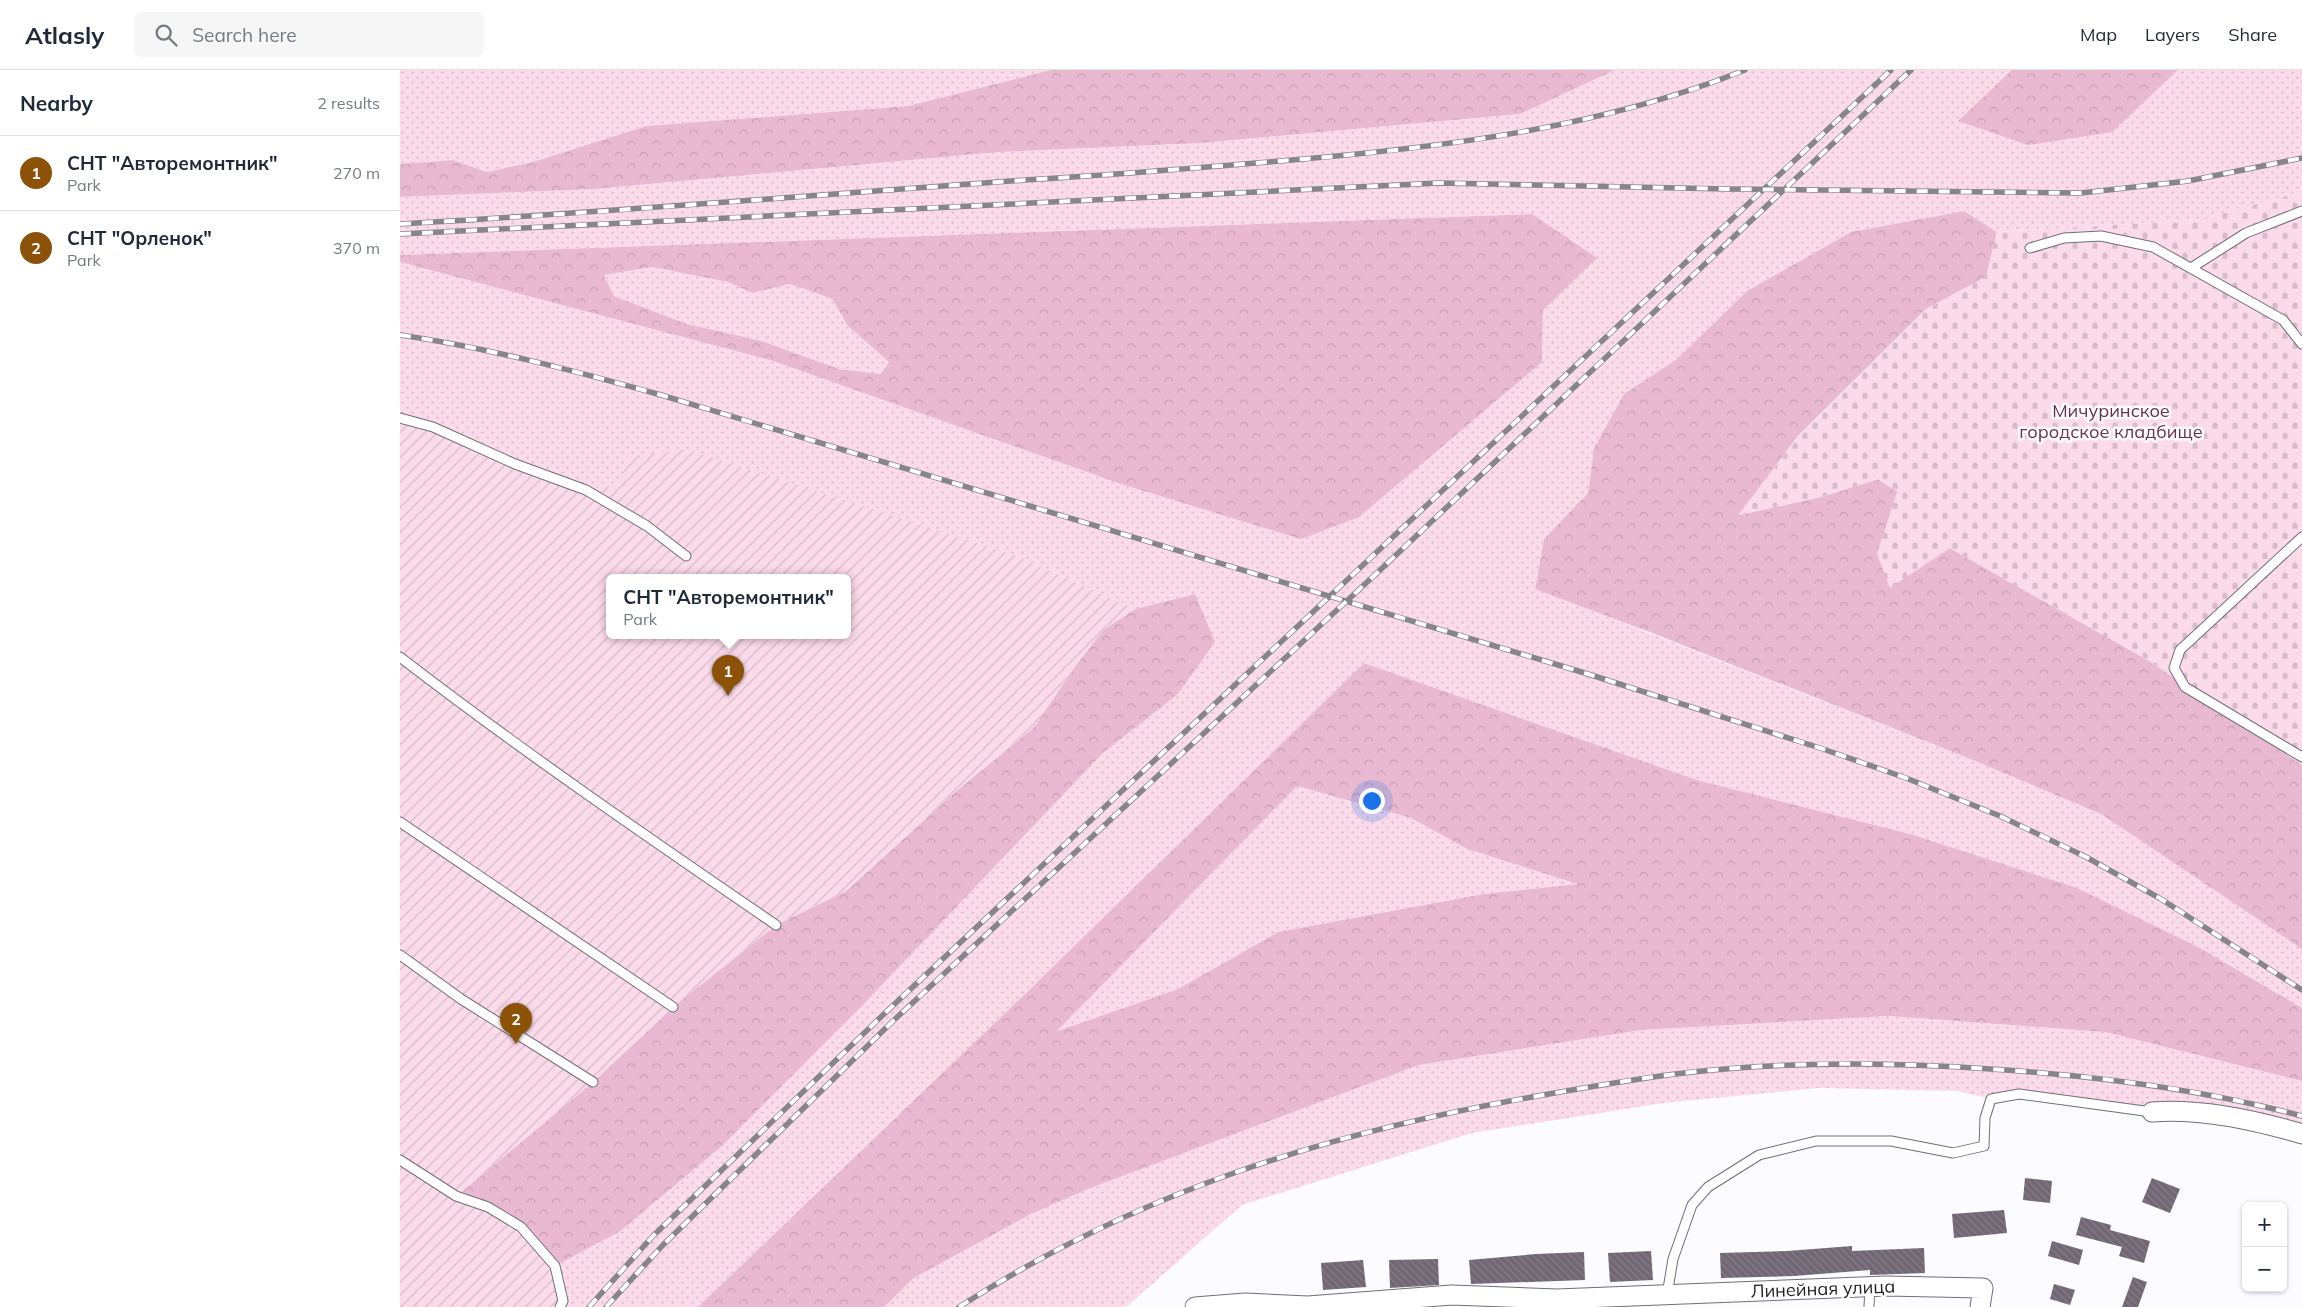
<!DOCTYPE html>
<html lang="en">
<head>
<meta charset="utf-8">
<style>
	body { margin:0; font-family:Mulish,sans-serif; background:#f6f6f7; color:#1f2937 }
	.controls { position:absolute; right:15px; bottom:15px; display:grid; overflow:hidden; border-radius:8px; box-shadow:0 1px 4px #0004 }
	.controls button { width:45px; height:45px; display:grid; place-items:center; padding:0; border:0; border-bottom:1px solid #e0e1e3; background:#fff; color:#1f2937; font:25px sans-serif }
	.you { position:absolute; left:971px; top:730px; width:18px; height:18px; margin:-12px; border:4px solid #fff; border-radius:50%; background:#1a73e8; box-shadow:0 0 0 8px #1a73e833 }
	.badge { display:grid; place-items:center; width:32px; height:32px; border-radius:50%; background:#8b5208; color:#fff; font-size:16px; font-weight:700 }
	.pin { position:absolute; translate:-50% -41px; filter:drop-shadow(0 1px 2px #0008) }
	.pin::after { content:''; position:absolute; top:26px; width:18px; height:15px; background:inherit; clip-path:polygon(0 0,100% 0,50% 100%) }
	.popup { position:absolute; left:206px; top:504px; width:245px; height:65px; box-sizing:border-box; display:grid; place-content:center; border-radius:8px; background:#fff; filter:drop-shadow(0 1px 4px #0005); font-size:16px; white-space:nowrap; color:#747a83 }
	.popup b { font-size:19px; color:#1f2937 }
	.popup::after { content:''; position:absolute; left:50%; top:100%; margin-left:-10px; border:10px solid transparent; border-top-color:#fff }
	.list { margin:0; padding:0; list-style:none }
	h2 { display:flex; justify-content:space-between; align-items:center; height:65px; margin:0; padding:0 20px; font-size:21px }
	h2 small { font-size:16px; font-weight:400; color:#747a83 }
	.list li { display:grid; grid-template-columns:32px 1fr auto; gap:15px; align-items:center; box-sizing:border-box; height:75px; padding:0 20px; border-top:1px solid #e0e1e3 }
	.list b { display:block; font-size:19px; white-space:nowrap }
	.list p { margin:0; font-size:16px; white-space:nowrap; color:#747a83 }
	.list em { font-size:16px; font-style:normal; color:#747a83 }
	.icon { flex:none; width:28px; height:28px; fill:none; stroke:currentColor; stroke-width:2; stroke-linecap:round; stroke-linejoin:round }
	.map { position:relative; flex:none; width:1902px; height:1237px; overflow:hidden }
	header { display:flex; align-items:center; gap:30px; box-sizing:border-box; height:70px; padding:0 25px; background:#fff; border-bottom:1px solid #e0e1e3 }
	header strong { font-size:24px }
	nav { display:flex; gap:28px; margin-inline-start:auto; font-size:18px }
	.search { width:350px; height:45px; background:#f6f6f7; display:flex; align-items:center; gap:12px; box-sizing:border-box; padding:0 18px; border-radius:8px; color:#747a83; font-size:19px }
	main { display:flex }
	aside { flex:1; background:#fff }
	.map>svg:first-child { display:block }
</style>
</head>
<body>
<header>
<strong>Atlasly</strong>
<div class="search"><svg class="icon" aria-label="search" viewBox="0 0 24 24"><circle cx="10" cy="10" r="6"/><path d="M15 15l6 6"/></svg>Search here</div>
<nav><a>Map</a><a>Layers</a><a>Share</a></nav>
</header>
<main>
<aside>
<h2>Nearby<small>2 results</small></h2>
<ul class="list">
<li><span class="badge">1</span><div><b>СНТ &quot;Авторемонтник&quot;</b><p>Park</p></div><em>270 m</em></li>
<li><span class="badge">2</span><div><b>СНТ &quot;Орленок&quot;</b><p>Park</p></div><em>370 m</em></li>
</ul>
</aside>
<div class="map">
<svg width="1902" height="1237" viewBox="0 0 1902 1237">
	<defs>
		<pattern id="grass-dots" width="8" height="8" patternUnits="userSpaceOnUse" patternTransform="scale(1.25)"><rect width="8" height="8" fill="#fbdaea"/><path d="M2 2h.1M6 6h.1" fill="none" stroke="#d7bbc9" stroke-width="1.8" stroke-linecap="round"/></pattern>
		<pattern id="forest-crowns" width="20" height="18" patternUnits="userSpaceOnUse" patternTransform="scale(1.25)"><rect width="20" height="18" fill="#e9b9d1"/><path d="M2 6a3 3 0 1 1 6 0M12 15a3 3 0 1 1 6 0" fill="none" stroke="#c89fb3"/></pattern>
		<pattern id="cemetery-stones" width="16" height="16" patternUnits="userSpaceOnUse" patternTransform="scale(1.25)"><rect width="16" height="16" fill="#fbdaea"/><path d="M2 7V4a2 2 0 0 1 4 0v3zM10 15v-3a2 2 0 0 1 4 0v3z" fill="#d7bbc9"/></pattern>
		<pattern id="garden-furrows" width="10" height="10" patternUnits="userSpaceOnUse" patternTransform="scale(1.25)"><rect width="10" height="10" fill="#fbdaea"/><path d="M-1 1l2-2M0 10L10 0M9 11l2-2" fill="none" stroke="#d7bbc9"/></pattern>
		<pattern id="building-back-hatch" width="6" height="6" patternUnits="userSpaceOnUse" patternTransform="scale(1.25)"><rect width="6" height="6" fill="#716673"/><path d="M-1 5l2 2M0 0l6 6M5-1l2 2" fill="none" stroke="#847c86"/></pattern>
	</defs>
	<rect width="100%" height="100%" fill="#fcfbff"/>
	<g fill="url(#grass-dots)">
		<path d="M0,0H651L508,36L246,56L133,92L87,102L53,90L0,94Z"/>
		<path d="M1215,0H1902V122L1798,150L1597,162L1564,141L1451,162L1347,221L1277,289L1224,324L1194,378L1188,423L1144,469L1135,518L1568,688L1701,744L1902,879V938L1800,878L1510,764L1297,710L964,593L627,922L298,1237H160L155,1196L219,1162L322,1076L460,938L703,683L777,625L795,524L735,539L617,486L428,426L221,415L186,420L0,348V192L373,291L718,413L1142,292L1143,240L1196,188L1132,144L0,185V127L195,119L599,82L801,73L1120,44Z"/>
		<path d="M252,197L328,212L352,223L390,214L434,229L447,255L489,292L481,304L439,299L362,271L287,254L214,226L204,205Z"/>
		<path d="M897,716L1011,748L1067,779L1179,814L1082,824L878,862L778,919L656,961Z"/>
		<path d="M1489,946L1705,962L1902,1011V1064L1619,1024L1591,1029L1558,1021L1418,1018L1264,1033L1072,1063L842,1135L726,1237H484L514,1208L631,1144L688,1119L1019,995L1241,960Z"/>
	</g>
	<g fill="url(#forest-crowns)" fill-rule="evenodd">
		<path d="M651,0H1215L1120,44L801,73L599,82L195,119L0,127V94L53,90L87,102L133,92L246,56L508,36Z"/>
		<path d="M1612,0H1778L1712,62L1628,75L1558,51Z"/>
		<path d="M1564,141L1597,162L1586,207L1526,239L1398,366L1339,445L1421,427L1478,409L1498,422L1477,484L1550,478L1751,592L1902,695V879L1701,744L1568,688L1252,563L1135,519L1144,469L1188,423L1194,378L1224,324L1277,289L1347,221L1451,162Z"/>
		<path d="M1132,144L1197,188L1143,240L1142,292L959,447L901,469L718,413L373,291L0,192V185ZM252,197L328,212L352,223L390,214L433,229L447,255L489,292L481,304L439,299L362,271L287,254L214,226L204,205Z"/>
		<path d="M795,524L815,572L777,625L703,683L460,938L322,1076L219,1162L155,1196L56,1126L193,1012L273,937L376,855L446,821L554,723L634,657L676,595L703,560L735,539Z"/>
		<path d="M964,593L1297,710L1510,764L1677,818L1800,878L1902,938V1011L1705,962L1489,946L1241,960L1019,995L688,1119L631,1144L514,1208L484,1237H298L627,922ZM897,716L1011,748L1067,779L1178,814L1083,824L878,862L778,919L657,961Z"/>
	</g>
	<path fill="url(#cemetery-stones)" d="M1902,122V695L1751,592L1550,478L1490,518L1477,484L1497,422L1478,409L1421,427L1338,445L1398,367L1526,239L1586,207L1597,162L1798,150Z"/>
	<path fill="url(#garden-furrows)" fill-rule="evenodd" d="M0,348L186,419L221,415L227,387L286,379L617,486L735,539L703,560L676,595L634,657L554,723L446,821L376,855L273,937L193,1012L57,1126L121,1157L155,1196L160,1237H0ZM209,507H447V565H209Z"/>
	<g fill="url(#building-back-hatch)">
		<path d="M1625,1108L1652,1111L1650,1133L1623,1130Z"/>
		<path d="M1752,1108L1780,1119L1770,1143L1742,1132Z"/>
		<path d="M1604,1140L1607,1163L1554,1168L1552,1144Z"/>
		<path d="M1681,1147L1711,1155L1710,1160L1750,1171L1744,1193L1719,1186L1722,1177L1676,1165Z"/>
		<path d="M1652,1171L1683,1180L1679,1195L1648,1186Z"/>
		<path d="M1452,1176V1181L1524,1178L1525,1203L1470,1205V1200L1394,1206L1321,1208L1320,1183L1387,1181Z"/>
		<path d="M1251,1181L1253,1210L1210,1212L1208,1183Z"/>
		<path d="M1184,1182L1185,1210L1071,1214L1069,1190L1136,1184Z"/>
		<path d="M1038,1189L1039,1215L990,1218L989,1190Z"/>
		<path d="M963,1190L966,1217L923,1220L921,1193Z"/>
		<path d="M1733,1207L1747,1212L1738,1237H1722Z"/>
		<path d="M1654,1214L1675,1220L1670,1235L1650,1229Z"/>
	</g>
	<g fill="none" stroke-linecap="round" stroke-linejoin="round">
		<defs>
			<g id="lane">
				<path d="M1630,178L1664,168L1701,166L1753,177L1883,250L1902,274"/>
				<path d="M1791,198L1846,163L1902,141"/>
				<path d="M0,348L33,357L115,394L186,420L247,456L286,486"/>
				<path d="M1902,467L1780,580L1774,598L1785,617L1902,687"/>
				<path d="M0,587C122,681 249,768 376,855"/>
				<path d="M0,752L273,937"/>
				<path d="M0,885L61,929L193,1012"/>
				<path d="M0,1090L56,1126L88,1137L121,1157L155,1196L163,1231L160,1237"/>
				<path d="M1267,1225L1273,1189L1292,1135L1308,1117L1359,1085L1416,1071H1491L1553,1083L1584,1076L1585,1048L1591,1029L1619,1024L1752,1042"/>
				<path d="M1469,1237L1470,1216"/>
			</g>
			<g id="street">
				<path d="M1752,1042C1801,1038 1855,1050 1902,1064"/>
				<path d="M795,1237L845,1233L908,1236L1052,1225L1157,1229L1486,1216L1583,1218L1580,1237"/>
			</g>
		</defs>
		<use href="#lane" stroke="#706d7c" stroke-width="11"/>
		<use href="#street" stroke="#706d7c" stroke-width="21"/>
		<use href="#lane" stroke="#fff" stroke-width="9"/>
		<use href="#street" stroke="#fff" stroke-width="19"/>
		<defs>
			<g id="rail">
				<path d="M0,154C213,142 427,124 640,109C724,104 808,97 892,90C1046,77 1200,58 1345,0"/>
				<path d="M0,164L1039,113L1327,119L1681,123L1788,111L1902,88"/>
				<path d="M0,265C89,278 175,301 261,325L1188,604L1423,679L1506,708L1600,746L1686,787L1761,829L1902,920"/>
				<path d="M189,1237L253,1166L484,944L1491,0"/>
				<path d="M206,1237L263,1175L493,951L978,502L1511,0"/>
				<path d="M559,1237C738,1122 924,1064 1132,1027C1183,1018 1233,1009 1284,1003C1386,991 1489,992 1591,999C1697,1006 1800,1019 1902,1046"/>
			</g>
		</defs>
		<use href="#rail" stroke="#86858a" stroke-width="5.5"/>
		<use href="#rail" stroke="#fff" stroke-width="4" stroke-dasharray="11" stroke-linecap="butt"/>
	</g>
	<g text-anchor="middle" stroke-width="5" stroke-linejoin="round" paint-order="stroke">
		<g font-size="18" fill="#693050" stroke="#fff">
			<text x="1711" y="347">Мичуринское<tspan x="1711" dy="21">городское кладбище</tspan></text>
		</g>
		<g font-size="18" fill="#212026" stroke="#fff">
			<text transform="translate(1423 1219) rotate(-2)" y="6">Линейная улица</text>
		</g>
	</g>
</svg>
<div class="controls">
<button>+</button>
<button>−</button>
</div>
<div class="you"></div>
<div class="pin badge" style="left:328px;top:626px">1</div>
<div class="popup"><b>СНТ &quot;Авторемонтник&quot;</b>Park</div>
<div class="pin badge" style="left:116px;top:974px">2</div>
</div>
</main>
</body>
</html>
